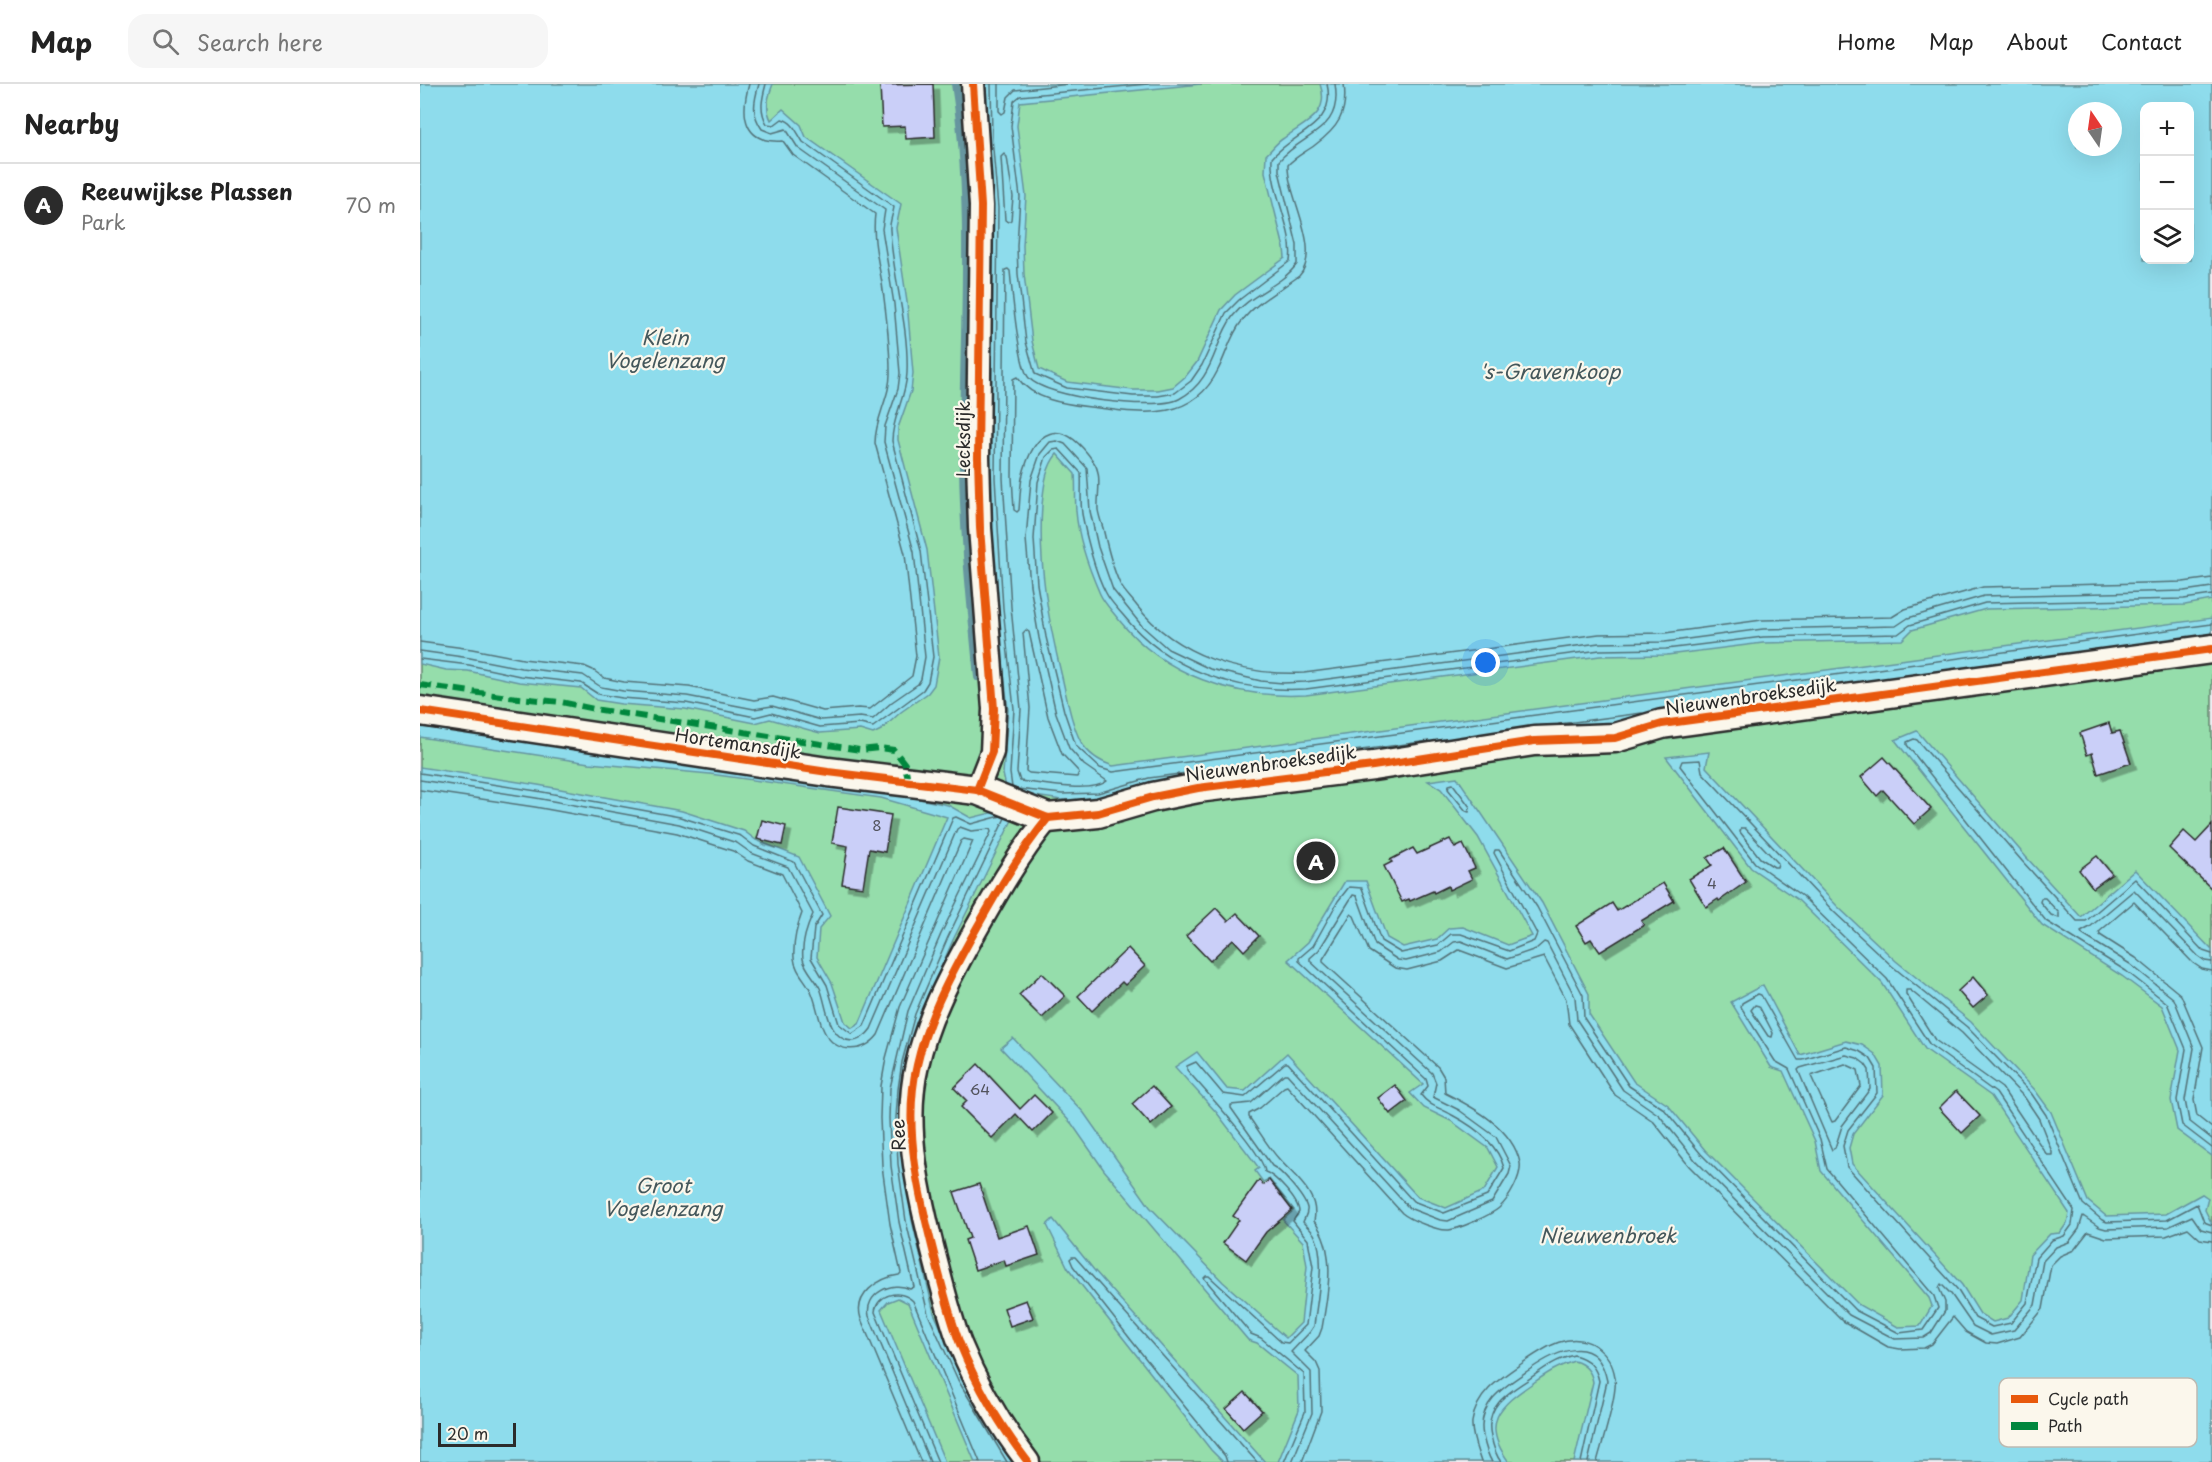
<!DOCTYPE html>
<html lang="en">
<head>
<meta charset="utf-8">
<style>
	body { margin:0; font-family:"Playpen Sans",sans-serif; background:#f6f6f6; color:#222 }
	.controls { position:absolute; right:18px; top:18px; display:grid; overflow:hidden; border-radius:12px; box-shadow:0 6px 24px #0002 }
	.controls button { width:54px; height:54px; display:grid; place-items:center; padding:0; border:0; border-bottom:2px solid #e0e0e0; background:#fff; color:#222; font:30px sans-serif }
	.compass { position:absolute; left:1648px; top:18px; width:54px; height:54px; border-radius:50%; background:#fff; box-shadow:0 6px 24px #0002; rotate:347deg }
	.scale { position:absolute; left:18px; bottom:15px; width:78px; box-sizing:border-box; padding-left:6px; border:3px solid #2b2b2b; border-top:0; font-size:16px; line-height:21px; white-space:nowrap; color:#2b2b2b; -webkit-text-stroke:4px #fbf7ec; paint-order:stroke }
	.you { position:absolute; left:1066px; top:579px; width:21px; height:21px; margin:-15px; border:4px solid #fff; border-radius:50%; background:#1a73e8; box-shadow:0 0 0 9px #1a73e833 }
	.badge { display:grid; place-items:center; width:39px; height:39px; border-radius:50%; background:#2b2b2b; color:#fff; font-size:20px; font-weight:700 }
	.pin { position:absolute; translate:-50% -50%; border:3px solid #fff; box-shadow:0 2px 6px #0006 }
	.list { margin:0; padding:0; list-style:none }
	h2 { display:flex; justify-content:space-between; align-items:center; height:78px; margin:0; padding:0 24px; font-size:26px }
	h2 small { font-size:20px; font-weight:400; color:#767676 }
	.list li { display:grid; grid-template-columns:39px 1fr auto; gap:18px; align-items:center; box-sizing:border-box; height:84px; padding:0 24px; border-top:2px solid #e0e0e0 }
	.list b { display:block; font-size:22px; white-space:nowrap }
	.list p { margin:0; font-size:20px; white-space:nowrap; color:#767676 }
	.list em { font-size:20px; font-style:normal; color:#767676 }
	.icon { flex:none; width:33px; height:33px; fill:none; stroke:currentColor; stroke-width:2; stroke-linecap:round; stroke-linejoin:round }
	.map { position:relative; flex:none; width:1792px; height:1378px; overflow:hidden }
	header { display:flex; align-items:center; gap:36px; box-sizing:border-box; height:84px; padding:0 30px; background:#fff; border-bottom:2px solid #e0e0e0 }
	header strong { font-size:28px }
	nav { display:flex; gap:33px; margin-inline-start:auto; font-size:21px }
	.search { width:420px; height:54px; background:#f6f6f6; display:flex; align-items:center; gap:15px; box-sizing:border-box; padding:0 21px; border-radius:18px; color:#767676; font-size:22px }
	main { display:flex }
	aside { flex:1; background:#fff }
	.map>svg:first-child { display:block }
</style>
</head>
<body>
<header>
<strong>Map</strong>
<div class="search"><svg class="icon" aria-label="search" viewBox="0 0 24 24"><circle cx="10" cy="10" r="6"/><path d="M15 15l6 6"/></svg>Search here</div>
<nav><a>Home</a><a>Map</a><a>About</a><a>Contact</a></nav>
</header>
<main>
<aside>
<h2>Nearby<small></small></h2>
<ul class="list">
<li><span class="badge">A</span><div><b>Reeuwijkse Plassen</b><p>Park</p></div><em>70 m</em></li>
</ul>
</aside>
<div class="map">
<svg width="1792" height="1378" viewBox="0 0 1792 1378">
	<defs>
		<filter id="shadow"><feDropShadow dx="5.5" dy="5.5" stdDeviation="0" flood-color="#0004"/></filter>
	</defs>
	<rect width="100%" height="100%" fill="#ecebf0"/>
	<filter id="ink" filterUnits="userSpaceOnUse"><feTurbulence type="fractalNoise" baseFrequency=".0167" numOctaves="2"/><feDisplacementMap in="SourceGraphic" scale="12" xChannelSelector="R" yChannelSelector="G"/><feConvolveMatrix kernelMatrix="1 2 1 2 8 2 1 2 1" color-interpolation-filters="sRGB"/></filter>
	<g filter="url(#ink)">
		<path fill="#95ddab" stroke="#60846b" stroke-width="1.5" fill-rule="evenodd" d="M0,0H1792V1378H0ZM1724,22H1770V176H1724ZM1657,27H1693V63H1657Z"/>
		<g fill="#8edcec" stroke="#66959f" stroke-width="1.5" fill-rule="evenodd">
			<path d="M0,0H353C348,13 345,24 351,36L363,25L381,41L386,53L481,120L476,144L487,218L493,289L491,307L478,344V356L507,466L519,573L514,601L508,609L481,628L461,646L453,650L440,646L400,649L350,635L335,639L265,625L201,620L176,616L161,604L99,598L48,587L26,586L0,580Z"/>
			<path d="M565,0H781L600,18L597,42L606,112L603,162L604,190L612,257L619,285L647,298L713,306H738L753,303L766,292L777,278L801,226L815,211L865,174L864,164L845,88L846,71C852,65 857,58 864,54C884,39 911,31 900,0H1792V516L1765,521L1566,525L1492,546L1482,556L1343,559L1247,571L1180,572L886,611C816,615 744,592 699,536C693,528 684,519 680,510C669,485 658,454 656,427C655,415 656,402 655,390L637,370C625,384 624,404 622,421C618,480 628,536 642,593C647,614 651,639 661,658C668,670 681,678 693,682L1792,534V561L730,700L679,715L642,716L601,710L594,732L533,856L500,932L488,979L484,1080L492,1136L514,1229L543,1293L595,1378H555L488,1219L478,1214L468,1218L461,1226L525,1378H0V683L118,701L262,727L324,747L336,756L379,773L410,832L399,845L397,873L412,899L425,938L432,944L439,940L527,733L461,714L290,690L169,679L0,653V639L475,710L528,721L551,734L579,727L586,703L583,690L588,626L577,525L569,394L572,123L566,53ZM1724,22H1770V176H1724ZM1657,27H1693V63H1657Z"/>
			<path d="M1497,647L1606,773L1661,833L1715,786L1792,866V1072L1757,1046L1751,1016L1760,966L1742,922L1702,892L1622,841L1475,656Z"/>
			<path d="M1289,668L1286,683L1418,823L1476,877L1551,938L1615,1006L1631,1028L1668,1117L1686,1132L1746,1130L1782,1110L1788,1114L1785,1126L1792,1140V1378H1154L1173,1298C1171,1286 1165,1280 1154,1277C1138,1282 1126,1290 1113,1299C1079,1322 1060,1339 1089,1378H858L879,1326L878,1292L837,1259L828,1256L684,1086L652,1040L581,964L593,954L664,1029L730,1123L803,1198L866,1254L881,1239L887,1182L883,1158L863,1136L874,1126L849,1095L843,1098L835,1087L839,1084L797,1029L755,983L777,968L807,1005L825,1007L867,969L998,1113L1026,1124L1064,1107L1078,1083L1068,1064L1031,1037L1004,1024L990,1009L1003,1000L868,876L888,858L925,797H946L967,854L983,863L1017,855L1029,844L1043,843L1088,861L1112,852L1058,753L1021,705L1008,697L1037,693L1122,819L1169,910V930L1214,998L1248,1021L1285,1066L1439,1221L1478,1243L1500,1242L1512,1222L1509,1214L1401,1087L1395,1057L1363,987L1351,983L1311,918L1343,901L1380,971L1426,957L1442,961L1455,970L1462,982L1463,1011L1433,1050L1429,1064L1432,1080L1542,1201L1560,1230L1573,1238L1588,1234L1603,1216L1610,1171L1630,1150L1640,1149L1647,1139L1649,1129L1571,1012L1505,965L1462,899L1378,816L1331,784L1246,673Z"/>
			<path d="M633,1135L674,1186L845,1378H803L791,1366L648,1184L627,1141Z"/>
		</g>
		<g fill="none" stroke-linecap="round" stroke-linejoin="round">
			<g stroke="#537278" stroke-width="1.5">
				<path d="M571,0L572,53L578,124L575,394L583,524L594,625L590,689L592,703"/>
				<path d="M579,0V27L582,30L585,28L588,13L595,6L650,0"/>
				<path d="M728,0L600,12L594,17L591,42L600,113L597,162L598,190L606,258L615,290L647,304L713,312H738L755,309L771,297L782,281L806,229L819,216L870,177C875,148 850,107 852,74C874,48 917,42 907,0"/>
				<path d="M915,0C923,48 884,48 859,77V87L877,161V180C861,202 830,210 813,232C793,259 795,296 759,315C736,327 626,314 609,294C598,282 592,206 590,187L588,185L585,186L583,394L591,523L601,625L597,688L600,697C620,699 671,710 687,697L664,681L649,664L636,629L619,554L610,501L606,455L611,396L620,370L630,358L637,357L645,360L667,384L670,427L678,463L693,506L722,542L748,565L790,585L841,597L863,599L885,598L1179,559L1245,558L1343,545L1476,542L1488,534L1564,512L1764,507L1792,503"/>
				<path d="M924,0C928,29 918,44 895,61C886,68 876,72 868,81C867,112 903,166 879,192C860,206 836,218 822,237C811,250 806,271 798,286C772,340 719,329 670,323C644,320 613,316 597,293L593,295L592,393L594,426L597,428L599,426C600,415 600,404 602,394C614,344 641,331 673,377C683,390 677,410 678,426C679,432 681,438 683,444C687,462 692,483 700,500C704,508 712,515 717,522C757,572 822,592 884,589L1179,550L1245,549L1342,536L1472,533L1485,525L1563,503L1763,498L1792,494"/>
				<path d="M584,70L587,73L593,113L591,136L588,138L585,136L581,73Z"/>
				<path d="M1792,511L1764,515L1565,519L1490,541L1478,550L1343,553L1246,565L1180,566L886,605C816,609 747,586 703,531C697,524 690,517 686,509C675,489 666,452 662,430C660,416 662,402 661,389L639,365L633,366L626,373L618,398L614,455L617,500L626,553L644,627L656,662L680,684L693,688L1792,540"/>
				<path d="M606,546L609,548L628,633L642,670L659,688L657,693L609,689L606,687L610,624L603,549Z"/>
				<path d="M0,558L52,565L103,575L164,582L173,586L184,594L204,598L269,603L334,616L353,613L403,627L438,624L450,625L492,592L496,572L485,470L455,359C455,333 471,312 470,287C470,258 466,228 462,199C458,176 452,153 455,130L373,71L363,57C324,60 320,32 329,0"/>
				<path d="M0,567L50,574L101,584L163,591L181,603L203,607L267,612L334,625L352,622L401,636L440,633L453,635L472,618L498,600L501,595L505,573L494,468L464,358L465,342L478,305L480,289L474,220L462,145L465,126L378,64L366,45L352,49L342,45C331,30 334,17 339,0"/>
				<path d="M0,575L49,581L100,592L161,599L178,610L202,614L266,619L335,633L351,629L400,643L440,640L453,643L503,606L508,598L513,573L501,467L472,357C472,333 486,314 487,289C489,241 473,194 470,146C469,138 473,131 474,123L383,58C377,49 374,38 362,35L354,41L347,40C339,26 342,15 346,0"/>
				<path d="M1139,640L1222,629"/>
				<path d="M0,689L117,707L260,733L321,752L334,762L374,778L402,831L394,844L391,874L407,901L419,940L432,950L444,942L533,734L536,733L551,740L581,732"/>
				<path d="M0,696L116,714L259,740L317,759L331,769L368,783L393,830C387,843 381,859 383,875C385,885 395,894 400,904C407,920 407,956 432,957C439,957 447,951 451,945L537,745L540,743L551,747L570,745L571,748L521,850L488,927L470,1004L469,1034L471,1082L479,1138L494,1203L490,1205C472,1196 444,1210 449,1232L510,1378"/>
				<path d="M1033,700L1050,723L1049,728L1046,727L1028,705L1029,701Z"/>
				<path d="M598,705L642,710L678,709L729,694L1009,657"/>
				<path d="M0,706L115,723L257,749L313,767L328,777L362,790L382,829C377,842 373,859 374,874C375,887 386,896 391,907C397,920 398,935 404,947C415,970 443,970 458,951L541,757L544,755L553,757L480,923L466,974L461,1002L460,1034L462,1082L470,1140L481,1189L479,1191C458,1194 433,1211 441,1235L501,1378"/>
				<path d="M585,734L528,853L495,930L482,978L478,1005L476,1034L478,1080L486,1137L508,1230L538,1296L587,1378"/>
				<path d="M1321,744H1325L1358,779L1357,783H1354L1340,774L1320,748Z"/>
				<path d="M1621,814H1625L1639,829V834L1631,831L1620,818Z"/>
				<path d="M1792,870L1783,867L1715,795L1666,837H1657L1602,777L1497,656L1494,655L1487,658V661L1626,837L1706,887L1747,919L1766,965L1757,1016L1762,1041L1792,1064"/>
				<path d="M1792,878L1785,877L1778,872L1714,806L1670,843L1661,848L1663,851L1710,880L1754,915L1774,964L1765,1016L1769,1037L1792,1055"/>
				<path d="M1792,887L1782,885L1773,879L1714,818L1679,848L1680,851L1716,874L1761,911L1783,963L1774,1016L1777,1032L1792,1044"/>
				<path d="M1486,906H1490L1542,949L1605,1014L1619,1035L1632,1068V1071H1627L1582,1004L1515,956L1486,910Z"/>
				<path d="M1335,921L1339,922L1353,949L1352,953L1348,952L1331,926Z"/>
				<path d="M1426,971L1437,974L1445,980L1449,986L1450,1005L1422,1042L1415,1064L1412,1066L1378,986L1380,984Z"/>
				<path d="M1425,980L1438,986L1441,1002L1415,1037L1412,1038L1391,992Z"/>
				<path d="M518,1378L455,1228C457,1210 480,1204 493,1217L560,1378"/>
				<path d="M807,1378L805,1372L726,1275L653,1182L650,1175L652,1173H655L837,1378"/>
				<path d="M864,1378L885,1328L884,1290L841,1254L831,1250L784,1194L786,1192H789L861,1258L868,1259L886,1241L893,1183L888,1156L873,1137L879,1128C879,1117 855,1091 845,1088C843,1068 783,1005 767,986V982L776,978L803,1010L825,1013L865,979H868L993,1117L1024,1129L1067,1112L1084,1084C1078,1060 1053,1042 1032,1031C1021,1024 1009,1022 1001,1011L1008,1002L1006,995L879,877V874L893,862L918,817L929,803L942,804L961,857L981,869L1018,861L1031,850H1041L1089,867L1114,857L1117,850L1074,769L1075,766H1079L1117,823L1163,911L1164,934L1209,1002L1244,1025L1281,1070L1435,1226L1479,1249L1503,1246L1518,1224L1514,1212L1407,1085L1400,1055L1369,985L1355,977L1321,923L1322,919L1338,910L1341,911L1378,976H1383L1426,963L1439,967L1450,974L1456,984L1457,1009L1428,1046L1423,1062L1427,1083L1537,1205L1555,1234L1572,1243L1591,1239L1607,1219L1616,1174L1632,1156L1644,1152L1652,1141L1654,1126L1576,1009L1510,961L1467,895L1382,812L1335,779L1260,682L1262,677L1280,676L1282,688L1414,828L1472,882L1547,943L1611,1009L1626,1031L1663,1120L1682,1136L1687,1138L1747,1136L1777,1120L1784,1138L1792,1141"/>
				<path d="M872,1378L892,1329L891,1288L871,1268L890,1248L894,1242C897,1217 906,1175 895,1152C893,1147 887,1143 883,1138C885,1133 888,1129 887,1124C885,1114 861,1086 852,1082L811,1024V1021L831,1019L864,990H867L989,1124L1020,1136L1028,1137L1072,1118L1089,1090L1091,1082L1076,1053L1039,1026L1013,1013L1016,999L1012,989L890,877V874L899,866L933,811L937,812L955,861L978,876L986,877L1021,868L1034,858L1041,857L1087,875L1116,865L1124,858L1127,859L1155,913L1157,936L1203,1006L1239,1031L1275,1076L1429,1231L1475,1255L1503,1254L1511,1249L1525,1227V1218L1519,1204L1521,1200L1531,1210L1553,1242L1571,1251L1594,1246L1615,1221L1623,1177L1636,1163L1649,1158L1659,1145L1663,1132L1679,1143L1686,1145L1748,1143L1772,1132L1781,1145L1792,1148"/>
				<path d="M882,1378L901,1327L900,1287L896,1278L885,1267L899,1252L902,1244C908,1210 917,1166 894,1137C900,1110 875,1093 859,1075C848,1063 839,1047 829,1033V1030L840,1024L864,1003L867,1002L982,1129C990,1136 1018,1147 1029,1146C1039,1145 1071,1131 1079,1124C1089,1115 1102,1092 1100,1079C1093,1044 1053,1023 1025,1009L1024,993L1018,983L903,878V875L931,830L934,832L949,867L975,884L987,886L1022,877L1039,866L1087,884L1124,873L1146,915L1149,940L1195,1011L1233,1037L1269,1082L1423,1237L1468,1263L1480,1265L1504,1264L1512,1260L1533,1233L1546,1248L1566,1259L1577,1260L1600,1253L1623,1225L1631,1181L1640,1172L1654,1166L1668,1148L1686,1154L1746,1152L1768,1144L1780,1155L1792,1157"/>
				<path d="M1061,1378C1057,1366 1051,1351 1052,1338C1056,1310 1079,1295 1101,1280C1123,1265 1149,1245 1176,1262C1186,1269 1193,1280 1195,1293C1198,1309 1182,1359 1177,1378"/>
				<path d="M1072,1378C1067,1370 1065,1361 1063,1352C1056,1319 1085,1302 1109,1286C1136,1267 1177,1247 1187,1297L1168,1378"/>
				<path d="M1081,1378C1075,1370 1073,1362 1071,1352C1064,1323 1087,1309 1109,1295C1123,1285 1136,1275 1154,1271C1169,1275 1176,1283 1179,1297L1161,1378"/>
			</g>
			<path stroke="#66959f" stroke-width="8" d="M535,0C554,122 543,248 543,372C543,446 551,520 558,593"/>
		</g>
		<g fill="#cacff8" stroke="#2b2b2b" stroke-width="1.5" filter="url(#shadow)">
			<path d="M513,0L515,53L486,55L485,42L462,43L460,1Z"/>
			<path d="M1689,639L1692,649L1700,647L1711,679L1678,690L1672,669L1667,671L1660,649Z"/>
			<path d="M1464,673L1511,725L1494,740L1463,706L1457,712L1441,693Z"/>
			<path d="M418,723L471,731L465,768L449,765L443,803L422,800L428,762L412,759Z"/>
			<path d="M342,736L366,742L362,761L337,755Z"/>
			<path d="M1792,741V805L1749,764L1764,747L1776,758Z"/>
			<path d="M1030,755L1035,764L1043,760L1055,784L1048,787L1052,795L1029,806L1028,802L1014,809L1013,807L990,817L989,815L982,818L964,782L972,778L970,776L993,764L997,770Z"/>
			<path d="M1304,764L1326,798L1299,817L1298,815L1286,823L1269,795L1292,781L1287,774Z"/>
			<path d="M1677,772L1692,790L1673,804L1659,786Z"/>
			<path d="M1243,799L1254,817L1221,837L1224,841L1180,868L1171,855L1166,858L1156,842L1192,819L1197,827Z"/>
			<path d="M796,824L808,837L817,829L839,852L824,867L813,855L790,877L766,852Z"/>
			<path d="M708,864L725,882L705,901L702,898L672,927L658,912Z"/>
			<path d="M622,889L645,912L622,934L599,911Z"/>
			<path d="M1553,893L1568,911L1553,924L1538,907Z"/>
			<path d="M558,980L600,1025L614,1011L632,1029L613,1048L596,1030L572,1054L541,1023L547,1017L534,1004Z"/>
			<path d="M975,1001L987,1017L970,1030L958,1014Z"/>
			<path d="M732,1002L751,1023L731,1041L712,1020Z"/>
			<path d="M1536,1007L1560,1032L1542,1049L1519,1024Z"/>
			<path d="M839,1096L843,1101L849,1096L872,1126L846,1148L826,1176L803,1159L819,1136L813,1132Z"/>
			<path d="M559,1100L577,1153L609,1142L619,1171L586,1182L584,1176L555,1186L545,1156L550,1154L534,1108Z"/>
			<path d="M606,1216L613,1234L590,1242L584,1224Z"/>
			<path d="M825,1308L842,1327L823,1344L806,1325Z"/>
		</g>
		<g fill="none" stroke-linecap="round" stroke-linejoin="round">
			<defs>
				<g id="minor">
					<path d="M553,0L561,122L558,373L560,444L574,625L572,668L557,706"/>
					<path d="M608,1378C581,1343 557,1302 540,1260C530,1234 523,1205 516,1178C500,1116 482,1044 497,981C507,936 528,896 550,856C574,813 597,772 628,734"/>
				</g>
				<path id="tertiary" d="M0,627L408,688L557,706L628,734L678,729L733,713L778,704L953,682L1114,657L1195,654L1242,640L1792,565"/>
			</defs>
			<use href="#minor" stroke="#2b2b2b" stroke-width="27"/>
			<use href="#tertiary" stroke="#2b2b2b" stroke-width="33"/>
			<use href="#minor" stroke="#fbf7ec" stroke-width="22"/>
			<use href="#tertiary" stroke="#fbf7ec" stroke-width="28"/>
			<path stroke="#00873e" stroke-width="6" stroke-dasharray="12 6" stroke-linecap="butt" d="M0,601L89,613L141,618L174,625L440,666L460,664L474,666L485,680L488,697"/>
			<defs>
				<g id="cycleway">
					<path d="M553,0L561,122L558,373L560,444L574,625L572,668L557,706"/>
					<path d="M0,627L408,688L557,706L628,734L678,729L733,713L778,704L953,682L1114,657L1195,654L1242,640L1792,565"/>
					<path d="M608,1378C581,1343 557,1302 540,1260C530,1234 523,1205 516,1178C500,1116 482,1044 497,981C507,936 528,896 550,856C574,813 597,772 628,734"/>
				</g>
			</defs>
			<use href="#cycleway" stroke="#fbf7ec" stroke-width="11"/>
			<use href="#cycleway" stroke="#e8590c" stroke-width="8"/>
		</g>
	</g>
	<g text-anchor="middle" stroke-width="4.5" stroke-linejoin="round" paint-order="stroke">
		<g font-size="15" fill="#53545e">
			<text x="457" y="747">8</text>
			<text x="1292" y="805">4</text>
			<text x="560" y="1011">64</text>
		</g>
		<g font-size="18" fill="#2b2b2b" stroke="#fbf7ec">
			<text transform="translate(544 355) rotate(-90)" y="6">Lecksdijk</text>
			<text transform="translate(1331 613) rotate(-8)" y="6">Nieuwenbroeksedijk</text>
			<text transform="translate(318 660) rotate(8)" y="6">Hortemansdijk</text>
			<text transform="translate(851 680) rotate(-8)" y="6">Nieuwenbroeksedijk</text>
			<text transform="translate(479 1051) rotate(-93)" y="6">Ree</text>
		</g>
		<g font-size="20" font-style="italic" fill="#44575b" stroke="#fbf7ec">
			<text x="245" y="261">Klein<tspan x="245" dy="23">Vogelenzang</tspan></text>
			<text x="1130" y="295">'s-Gravenkoop</text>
			<text x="243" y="1109">Groot<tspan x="243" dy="23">Vogelenzang</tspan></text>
			<text x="1188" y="1159">Nieuwenbroek</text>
		</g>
	</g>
	<rect x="1579" y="1294" width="198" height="69" rx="9" fill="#fbf7ec" stroke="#bdbab2" stroke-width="1.5"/>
	<rect x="1591" y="1311" width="27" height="8" fill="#e8590c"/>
	<rect x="1591" y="1338" width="27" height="8" fill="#00873e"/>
	<g font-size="16" fill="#2b2b2b">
		<text x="1628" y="1321">Cycle path</text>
		<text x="1628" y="1348">Path</text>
	</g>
</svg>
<div class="controls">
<button>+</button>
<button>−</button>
<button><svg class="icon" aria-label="layers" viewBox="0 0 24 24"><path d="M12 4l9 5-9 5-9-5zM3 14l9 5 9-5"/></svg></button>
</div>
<svg class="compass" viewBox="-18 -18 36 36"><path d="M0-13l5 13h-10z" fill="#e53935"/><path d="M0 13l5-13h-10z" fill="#767676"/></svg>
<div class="scale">20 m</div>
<div class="you"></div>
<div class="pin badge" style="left:896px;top:777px">A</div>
</div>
</main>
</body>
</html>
